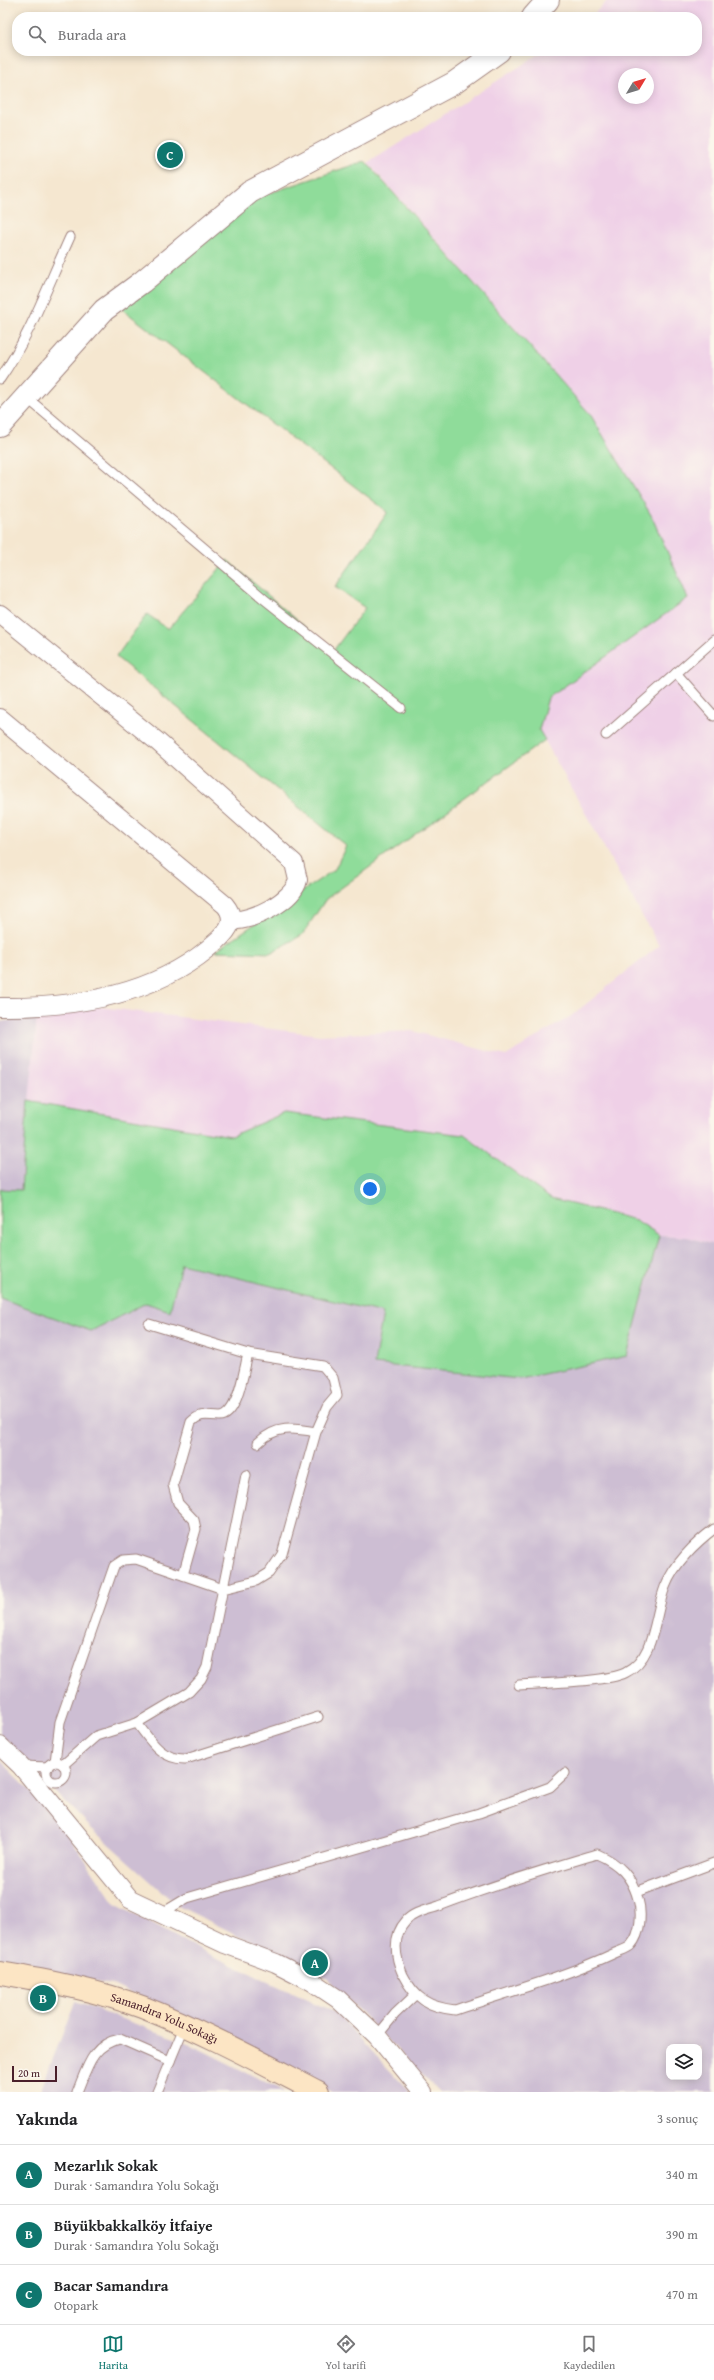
<!DOCTYPE html>
<html lang="tr">
<head>
<meta charset="utf-8">
<style>
	body { margin:0; font-family:"Gentium Book Plus",serif; background:#f6f6f6; color:#202124 }
	.controls { position:absolute; right:12px; bottom:12px; display:grid; overflow:hidden; border-radius:8px; box-shadow:0 2px 10px #0003 }
	.controls button { width:36px; height:36px; display:grid; place-items:center; padding:0; border:0; border-bottom:1px solid #e0e0e0; background:#fff; color:#202124; font:20px sans-serif }
	.compass { position:absolute; left:618px; top:68px; width:36px; height:36px; border-radius:50%; background:#fff; box-shadow:0 2px 10px #0003; rotate:52deg }
	.scale { position:absolute; left:12px; bottom:10px; width:45px; box-sizing:border-box; padding-left:4px; border:2px solid #4a1f2b; border-top:0; font-size:11px; line-height:14px; white-space:nowrap; color:#4a1f2b; -webkit-text-stroke:3px #fbf7ec; paint-order:stroke }
	.you { position:absolute; left:370px; top:1189px; width:14px; height:14px; margin:-10px; border:3px solid #fff; border-radius:50%; background:#1a73e8; box-shadow:0 0 0 6px #1a73e833 }
	.badge { display:grid; place-items:center; width:26px; height:26px; border-radius:50%; background:#0f766e; color:#fff; font-size:13px; font-weight:700 }
	.pin { position:absolute; translate:-50% -50%; border:2px solid #fff; box-shadow:0 1px 4px #0006 }
	.list { margin:0; padding:0; list-style:none }
	h2 { display:flex; justify-content:space-between; align-items:center; height:52px; margin:0; padding:0 16px; font-size:17px }
	h2 small { font-size:13px; font-weight:400; color:#757577 }
	.list li { display:grid; grid-template-columns:26px 1fr auto; gap:12px; align-items:center; box-sizing:border-box; height:60px; padding:0 16px; border-top:1px solid #e0e0e0 }
	.list b { display:block; font-size:15px; white-space:nowrap }
	.list p { margin:0; font-size:13px; white-space:nowrap; color:#757577 }
	.list em { font-size:13px; font-style:normal; color:#757577 }
	.icon { flex:none; width:22px; height:22px; fill:none; stroke:currentColor; stroke-width:2; stroke-linecap:round; stroke-linejoin:round }
	.map { position:relative; flex:none; width:714px; height:2092px; overflow:hidden }
	.search { position:absolute; background:#fff; box-shadow:0 2px 10px #0003; left:12px; right:12px; top:12px; height:44px; display:flex; align-items:center; gap:10px; box-sizing:border-box; padding:0 14px; border-radius:16px; color:#757577; font-size:15px }
	.sheet { height:232px; background:#fff }
	nav { display:flex; justify-content:space-around; align-items:center; box-sizing:border-box; height:56px; border-top:1px solid #e0e0e0; background:#fff; font-size:11px; color:#757577 }
	nav a { display:grid; justify-items:center; gap:2px }
	nav .on { color:#0f766e }
	.map>svg:first-child { display:block }
</style>
</head>
<body>
<div class="map">
<svg width="714" height="2092" viewBox="0 0 714 2092">
	<rect width="100%" height="100%" fill="#fbf7ec"/>
	<filter id="ink" filterUnits="userSpaceOnUse"><feTurbulence type="fractalNoise" baseFrequency=".025" numOctaves="2"/><feDisplacementMap in="SourceGraphic" scale="8" xChannelSelector="R" yChannelSelector="G"/><feConvolveMatrix kernelMatrix="1 2 1 2 8 2 1 2 1" color-interpolation-filters="sRGB"/></filter>
	<filter id="wash" filterUnits="userSpaceOnUse"><feTurbulence type="fractalNoise" baseFrequency=".012" numOctaves="4" result="noise"/><feDisplacementMap in="SourceGraphic" scale="16" xChannelSelector="R" yChannelSelector="G"/><feGaussianBlur stdDeviation="0.9" result="paint"/><feColorMatrix in="noise" values="0 0 0 0 0 0 0 0 0 0 0 0 0 0 0 0 0 1.4 0 .05"/><feComposite in="paint" operator="in"/></filter>
	<g filter="url(#wash)">
		<rect width="100%" height="100%" fill="#f5e7d0"/>
		<path fill="#efd0e7" fill-rule="evenodd" d="M608,0H714V1245L687,1237L659,1235L636,1220L551,1199L464,1135L284,1113L231,1136L28,1101L37,1015L62,1002L320,1035L412,1031L506,1056L571,1016L659,946L539,730L547,698L688,597L590,414L368,163L544,51H697V17H591ZM624,74H648V98H624Z"/>
		<g fill="#cdbed3" fill-rule="evenodd">
			<path d="M37,1015L21,1190L0,1189V1022Z"/>
			<path d="M659,1235L687,1237L714,1245V2092H439L328,1979L178,1906L92,1829L0,1736V1298L91,1331L146,1303L181,1264L383,1313L374,1363L627,1356ZM669,2047H699V2077H669Z"/>
			<path d="M0,1760L55,1815L115,1904L202,1951L336,2013L410,2092H332L113,1985L0,1965Z"/>
			<path d="M75,2002L188,2043L285,2092H40Z"/>
		</g>
		<g fill="#8fdc9a" stroke="#6c7e62">
			<path d="M365,161L590,414L651,515L688,598L548,698L539,730L545,740L326,899L302,935L270,953L215,951L335,869L346,846L116,657L147,614L168,629L227,560L333,651L365,608L335,587L388,512L122,309L255,198Z"/>
			<path d="M28,1101L231,1136L284,1113L464,1135L551,1199L636,1220L659,1235L627,1356L520,1379L374,1364L383,1313L181,1264L170,1311L146,1303L91,1331L0,1298V1189L21,1190Z"/>
		</g>
	</g>
	<g filter="url(#ink)">
		<g fill="none" stroke-linecap="round" stroke-linejoin="round">
			<defs>
				<g id="service">
					<path d="M0,379C30,336 48,285 70,237"/>
					<path d="M26,397L264,599L401,708"/>
					<path d="M676,673L714,716"/>
					<path d="M606,735L714,640"/>
					<path d="M258,1443C276,1425 293,1428 316,1432"/>
					<path d="M183,1575L196,1529L194,1520L178,1503L173,1485L191,1422C201,1412 208,1416 220,1416C238,1416 244,1369 248,1354"/>
					<path d="M519,1685C543,1683 606,1682 625,1673C656,1658 654,1615 665,1587C674,1564 695,1543 714,1529"/>
					<path d="M137,1723C150,1740 161,1760 186,1759L318,1717"/>
					<path d="M55,1762L60,1722L114,1566L123,1560L136,1559L223,1589L256,1581L269,1573L282,1554L316,1432L327,1407L337,1395L333,1378L323,1366L248,1354L149,1324"/>
					<circle cx="56" cy="1772" r="10"/>
					<path d="M63,1765L96,1736L137,1723L189,1692L201,1679L207,1667L246,1475"/>
					<path d="M22,1766L48,1767"/>
					<path d="M597,1854C618,1863 632,1876 638,1899C642,1912 641,1934 631,1945C628,1949 619,1951 615,1953C564,1977 508,1992 455,2010C429,2007 415,1999 403,1975C395,1957 392,1936 406,1921C413,1912 428,1910 439,1906C490,1886 544,1870 597,1854Z"/>
					<path d="M636,1892L714,1863"/>
					<path d="M162,1913L187,1898L479,1813L550,1787L565,1773"/>
					<path d="M377,2036L395,2014L415,1995"/>
					<path d="M77,2092C87,2068 92,2044 120,2039L170,2061"/>
					<path d="M157,2092L185,2025"/>
				</g>
				<g id="minor">
					<path d="M0,614L158,742L294,863L298,880C293,901 252,922 231,920"/>
					<path d="M0,718L225,905C237,919 229,930 217,941C160,994 76,1008 0,1007"/>
					<path d="M0,1746L21,1766L130,1899L225,1944L276,1963L311,1981L338,1999L377,2036L423,2092"/>
				</g>
				<g id="tertiary">
					<path d="M533,17L548,0"/>
					<path d="M0,426L104,310L142,282L250,192L454,83L499,51"/>
				</g>
				<g id="secondary">
					<path id="s1" d="M0,1973C48,1981 96,1990 142,2007C203,2031 260,2062 318,2092"/>
				</g>
			</defs>
			<use href="#service" stroke="#a0837e" stroke-width="11"/>
			<use href="#minor" stroke="#a0837e" stroke-width="20"/>
			<use href="#tertiary" stroke="#a0837e" stroke-width="24"/>
			<use href="#secondary" stroke="#a0837e" stroke-width="24"/>
			<use href="#service" stroke="#fff" stroke-width="9"/>
			<use href="#minor" stroke="#fff" stroke-width="18"/>
			<use href="#tertiary" stroke="#fff" stroke-width="22"/>
			<use href="#secondary" stroke="#fce5c4" stroke-width="22"/>
		</g>
	</g>
	<g text-anchor="middle" stroke-width="3" stroke-linejoin="round" paint-order="stroke">
		<g font-size="12" fill="#4a1f2b" stroke="#fbf7ec">
			<text dy="4" stroke="none"><textPath href="#s1" startOffset="171">Samandıra Yolu Sokağı</textPath></text>
		</g>
	</g>
</svg>
<div class="controls">
<button><svg class="icon" aria-label="layers" viewBox="0 0 24 24"><path d="M12 4l9 5-9 5-9-5zM3 14l9 5 9-5"/></svg></button>
</div>
<svg class="compass" viewBox="-18 -18 36 36"><path d="M0-13l5 13h-10z" fill="#e53935"/><path d="M0 13l5-13h-10z" fill="#757577"/></svg>
<div class="scale">20 m</div>
<div class="you"></div>
<div class="pin badge" style="left:315px;top:1963px">A</div>
<div class="pin badge" style="left:43px;top:1998px">B</div>
<div class="pin badge" style="left:170px;top:155px">C</div>
<div class="search"><svg class="icon" aria-label="search" viewBox="0 0 24 24"><circle cx="10" cy="10" r="6"/><path d="M15 15l6 6"/></svg>Burada ara</div>
</div>
<section class="sheet">
<h2>Yakında<small>3 sonuç</small></h2>
<ul class="list">
<li><span class="badge">A</span><div><b>Mezarlık Sokak</b><p>Durak · Samandıra Yolu Sokağı</p></div><em>340 m</em></li>
<li><span class="badge">B</span><div><b>Büyükbakkalköy İtfaiye</b><p>Durak · Samandıra Yolu Sokağı</p></div><em>390 m</em></li>
<li><span class="badge">C</span><div><b>Bacar Samandıra</b><p>Otopark</p></div><em>470 m</em></li>
</ul>
</section>
<nav>
<a class="on"><svg class="icon" aria-label="map" viewBox="0 0 24 24"><path d="M3 6l6-2 6 2 6-2v14l-6 2-6-2-6 2zM9 4v14M15 6v14"/></svg>Harita</a>
<a><svg class="icon" aria-label="directions" viewBox="0 0 24 24"><path d="M12 3l9 9-9 9-9-9zM9 14v-3h6M13 9l2 2-2 2"/></svg>Yol tarifi</a>
<a><svg class="icon" aria-label="saved" viewBox="0 0 24 24"><path d="M7 4h10v16l-5-4-5 4z"/></svg>Kaydedilen</a>
</nav>
</body>
</html>
